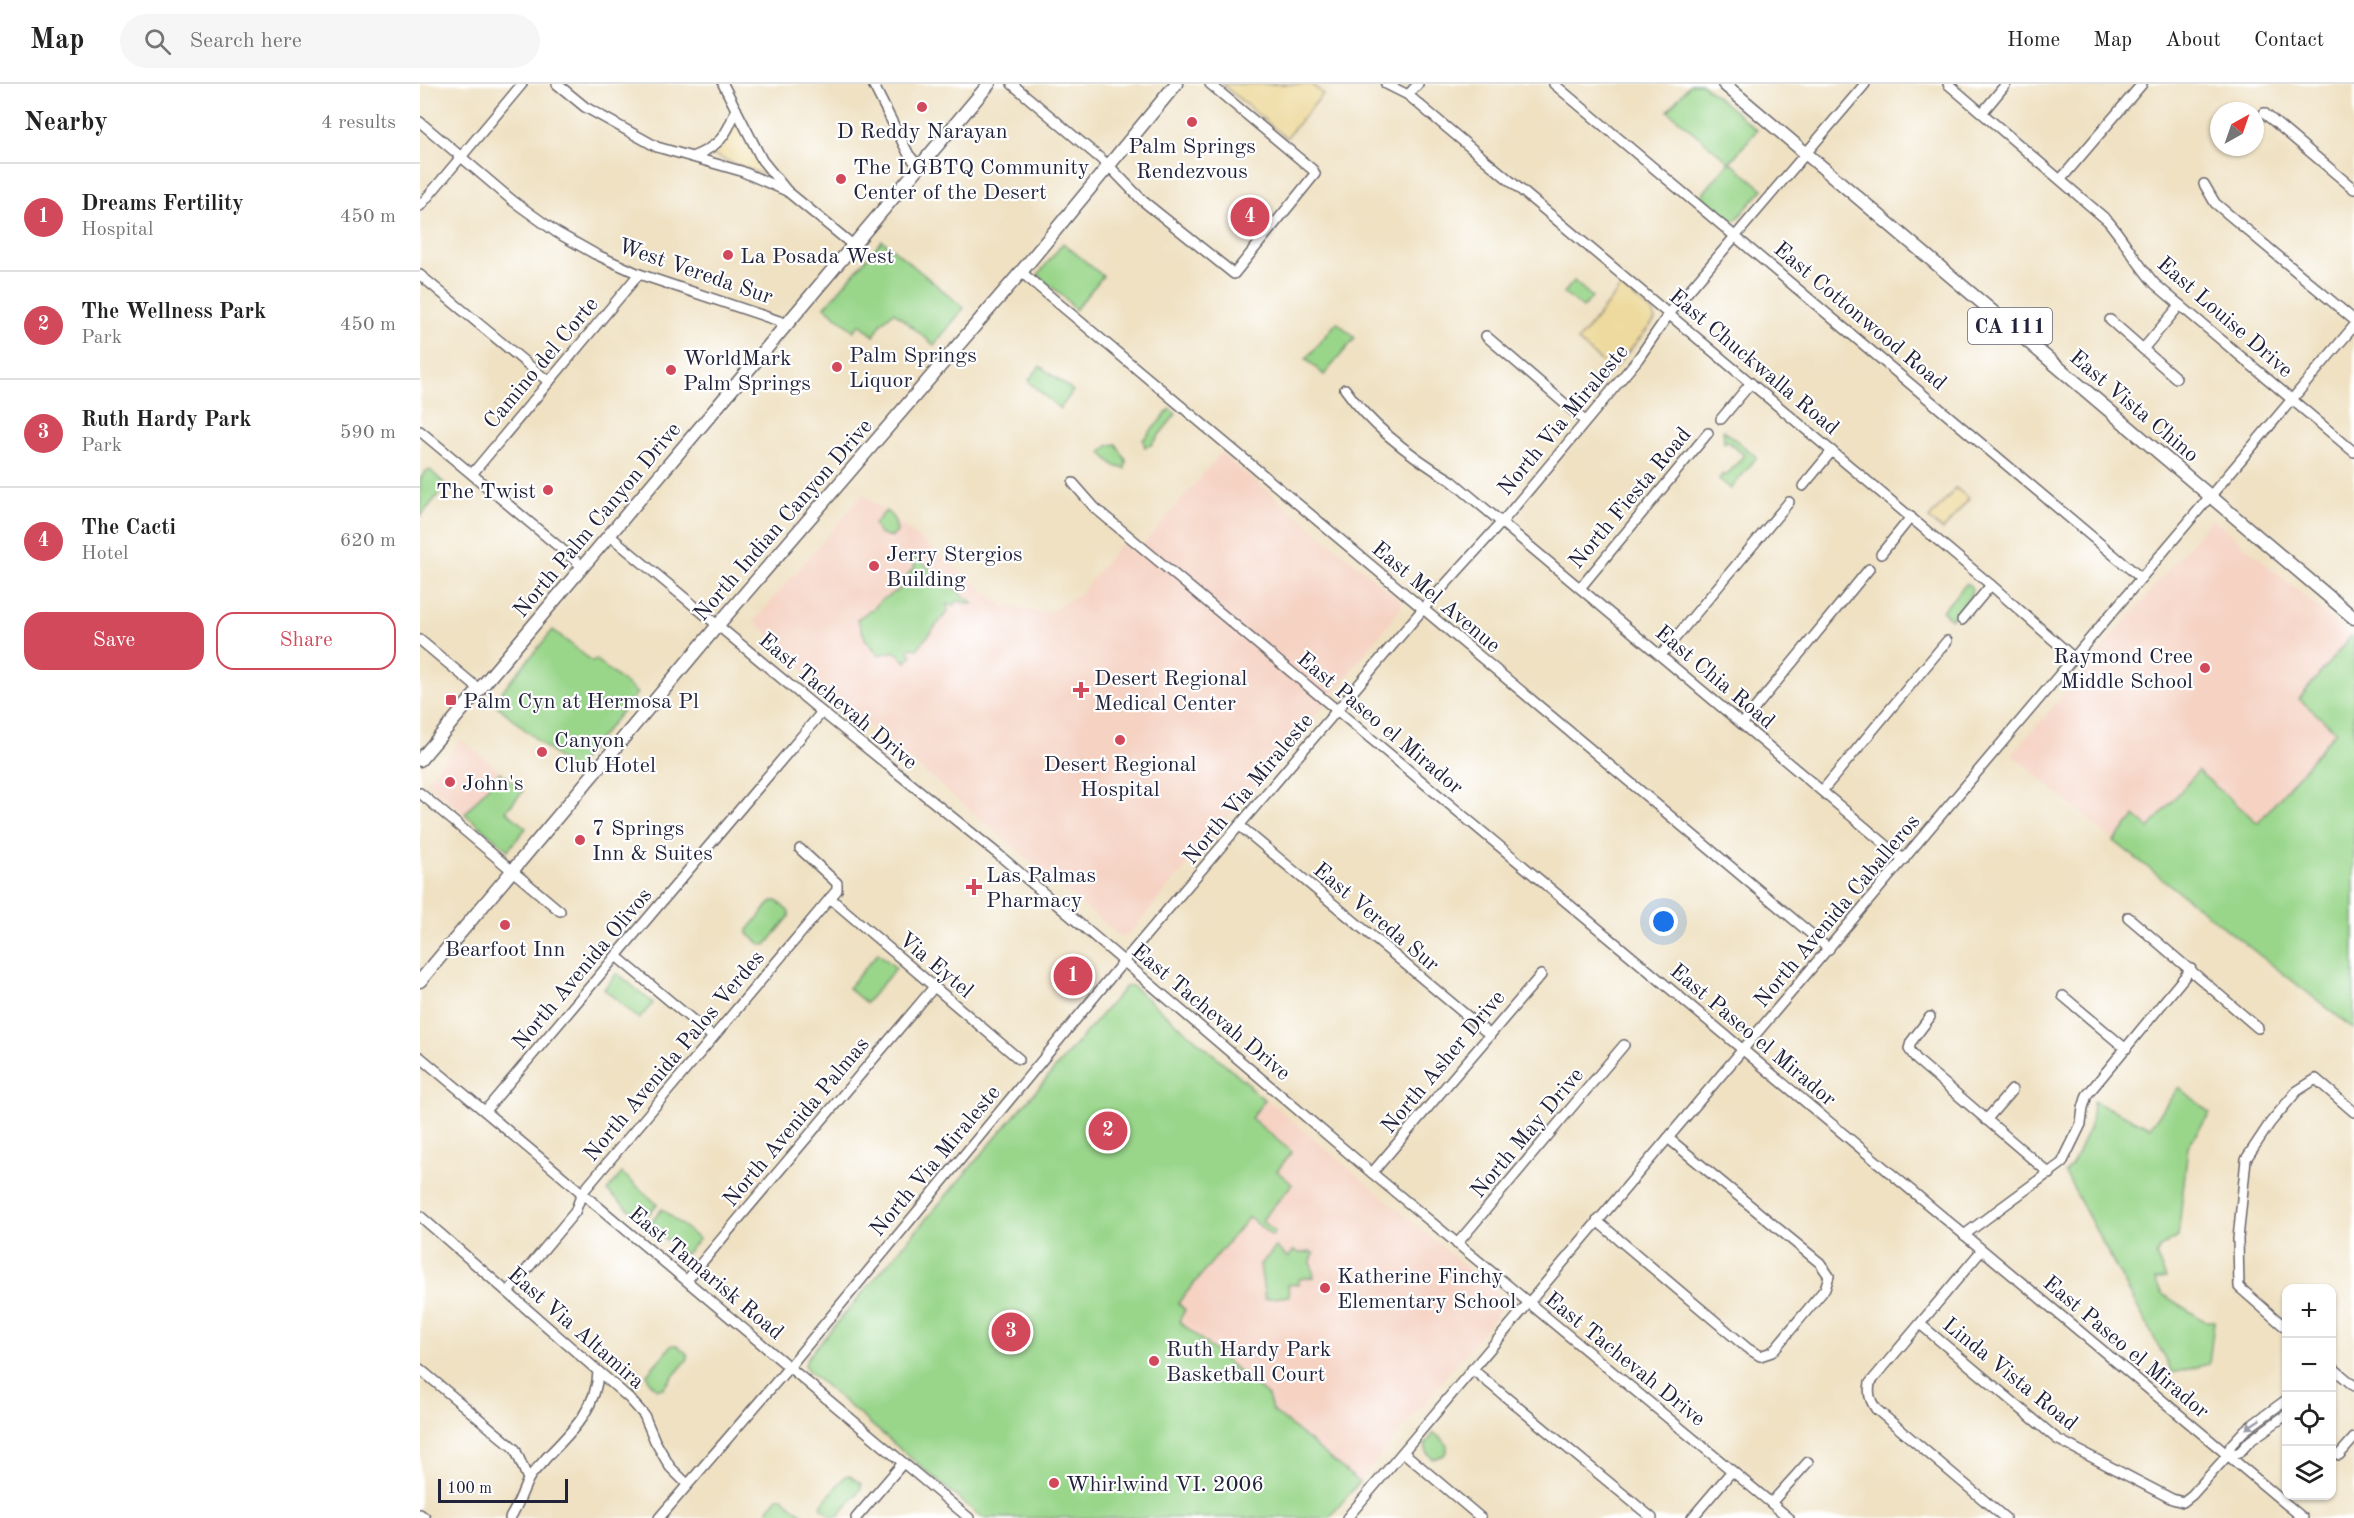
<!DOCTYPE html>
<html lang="en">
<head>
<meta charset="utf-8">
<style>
	body { margin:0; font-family:"Old Standard TT",serif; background:#f6f6f6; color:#222 }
	.controls { position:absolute; right:18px; bottom:18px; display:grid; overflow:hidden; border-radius:12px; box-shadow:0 2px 4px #0004 }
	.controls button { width:54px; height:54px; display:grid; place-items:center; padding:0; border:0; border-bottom:2px solid #e0e0e0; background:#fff; color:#222; font:30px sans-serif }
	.compass { position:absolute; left:1790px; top:18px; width:54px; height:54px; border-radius:50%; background:#fff; box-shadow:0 2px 4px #0004; rotate:40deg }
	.scale { position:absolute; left:18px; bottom:15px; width:130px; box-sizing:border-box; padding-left:6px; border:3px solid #22223b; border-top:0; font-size:16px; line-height:21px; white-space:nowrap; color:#22223b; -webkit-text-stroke:4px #fff; paint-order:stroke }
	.you { position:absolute; left:1244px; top:838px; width:21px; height:21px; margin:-15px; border:4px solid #fff; border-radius:50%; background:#1a73e8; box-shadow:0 0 0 9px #1a73e833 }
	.badge { display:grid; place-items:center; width:39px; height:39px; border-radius:50%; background:#d1495b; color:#fff; font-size:20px; font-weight:700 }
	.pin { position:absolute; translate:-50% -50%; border:3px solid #fff; box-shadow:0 2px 6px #0006 }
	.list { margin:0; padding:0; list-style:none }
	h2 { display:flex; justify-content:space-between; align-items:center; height:78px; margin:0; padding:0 24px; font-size:26px }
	h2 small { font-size:20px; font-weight:400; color:#767676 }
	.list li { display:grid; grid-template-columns:39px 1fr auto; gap:18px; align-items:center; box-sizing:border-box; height:108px; padding:0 24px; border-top:2px solid #e0e0e0 }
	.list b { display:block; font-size:22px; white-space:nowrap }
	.list p { margin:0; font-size:20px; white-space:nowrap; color:#767676 }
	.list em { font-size:20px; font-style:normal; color:#767676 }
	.actions { display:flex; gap:12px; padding:18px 24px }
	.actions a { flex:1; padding:14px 0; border:2px solid #d1495b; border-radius:18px; text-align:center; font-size:21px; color:#d1495b }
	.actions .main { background:#d1495b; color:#fff }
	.icon { flex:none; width:33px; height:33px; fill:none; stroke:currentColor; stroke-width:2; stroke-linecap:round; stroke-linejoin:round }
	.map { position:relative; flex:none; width:1934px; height:1434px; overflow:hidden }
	header { display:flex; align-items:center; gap:36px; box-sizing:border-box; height:84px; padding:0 30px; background:#fff; border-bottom:2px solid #e0e0e0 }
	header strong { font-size:28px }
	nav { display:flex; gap:33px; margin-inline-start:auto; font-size:21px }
	.search { width:420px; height:54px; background:#f6f6f6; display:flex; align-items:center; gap:15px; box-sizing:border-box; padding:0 21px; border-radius:33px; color:#767676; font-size:22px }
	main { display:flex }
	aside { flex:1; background:#fff }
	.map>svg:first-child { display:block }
</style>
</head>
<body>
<header>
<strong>Map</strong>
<div class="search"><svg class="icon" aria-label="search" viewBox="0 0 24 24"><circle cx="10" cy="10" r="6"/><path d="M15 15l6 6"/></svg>Search here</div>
<nav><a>Home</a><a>Map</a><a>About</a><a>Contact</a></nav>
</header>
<main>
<aside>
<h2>Nearby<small>4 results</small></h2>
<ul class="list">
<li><span class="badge">1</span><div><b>Dreams Fertility</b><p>Hospital</p></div><em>450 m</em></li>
<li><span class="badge">2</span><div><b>The Wellness Park</b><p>Park</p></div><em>450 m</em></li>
<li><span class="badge">3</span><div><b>Ruth Hardy Park</b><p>Park</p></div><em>590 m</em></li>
<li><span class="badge">4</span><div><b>The Cacti</b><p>Hotel</p></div><em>620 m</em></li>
</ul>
<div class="actions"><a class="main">Save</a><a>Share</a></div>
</aside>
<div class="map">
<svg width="1934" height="1434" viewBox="0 0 1934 1434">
	<rect width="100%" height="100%" fill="#fff"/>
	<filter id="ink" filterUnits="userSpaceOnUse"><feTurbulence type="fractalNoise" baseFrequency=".0167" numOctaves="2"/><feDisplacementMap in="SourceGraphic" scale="12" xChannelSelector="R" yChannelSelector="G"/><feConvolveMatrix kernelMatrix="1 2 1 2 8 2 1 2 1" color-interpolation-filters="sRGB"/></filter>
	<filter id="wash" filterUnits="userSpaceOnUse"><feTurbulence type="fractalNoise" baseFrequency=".008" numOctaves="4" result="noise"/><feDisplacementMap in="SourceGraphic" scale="24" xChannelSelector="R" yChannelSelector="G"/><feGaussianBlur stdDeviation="1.35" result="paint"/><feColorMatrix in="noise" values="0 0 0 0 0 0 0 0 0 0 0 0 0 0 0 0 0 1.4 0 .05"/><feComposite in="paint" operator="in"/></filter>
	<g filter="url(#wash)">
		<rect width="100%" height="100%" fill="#efe1c2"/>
		<g fill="#f5d2c2">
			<path d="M801,369L978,514L982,519V523L899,627L710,849L705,852L698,851L381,584L372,572L334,537L443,410L583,522L626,529L659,511L701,459L715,470Z"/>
			<path d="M1792,434L1931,552L1879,615L1917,647L1838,739L1729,744L1715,733L1694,757L1592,671Z"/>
			<path d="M41,655L80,688L45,730L6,698Z"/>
			<path d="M830,1001L1084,1215L1083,1223L939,1398L852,1326L848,1312L759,1237L765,1227L692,1165Z"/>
		</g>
		<g fill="#99d68a" stroke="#5e7c62" stroke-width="1.5">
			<path d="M1270,0H1282L1337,46L1310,78L1343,105L1316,136L1309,135L1281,112L1309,78L1248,27Z"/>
			<path d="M462,156L544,224L514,261L474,228L462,238L454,252L440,240L434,247L405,223Z"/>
			<path d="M643,159L683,192L655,226L646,215L618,191Z"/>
			<path d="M1154,197L1172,213L1163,224L1144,209Z"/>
			<path d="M917,238L935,254L904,291L886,275Z"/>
			<path d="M620,282L653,307L640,325L610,299L609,296Z"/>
			<path d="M750,325L756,330L731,361L725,363L723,356Z"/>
			<path d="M1303,346L1337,373L1311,405L1299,395L1303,390L1306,392L1324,371L1307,357L1304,359Z"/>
			<path d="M696,360L706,376L705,385L695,382L681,369L689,361Z"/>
			<path d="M10,386L25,400V403L0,433V395L6,387Z"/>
			<path d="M466,427C475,434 475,437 477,448L472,453L459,450L454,440Z"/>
			<path d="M493,471L554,520L537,517L533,522L527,520L528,527L497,565L490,564L489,568L492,571L486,578C474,563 472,568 459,571L446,556L437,535L454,524L461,516L479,506L486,493L495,482L490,475Z"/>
			<path d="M1547,499L1552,504L1551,511L1531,535L1522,527Z"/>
			<path d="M133,546L173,578L175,575L217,609L153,687L73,618Z"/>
			<path d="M1931,552L1934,554V945L1694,757L1715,732L1729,744L1778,687L1838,739L1916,647L1879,615Z"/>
			<path d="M80,688L103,707L86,727L106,744L88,766L45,730Z"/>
			<path d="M352,817H357L369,828V833L346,861L340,860L328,850V846Z"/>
			<path d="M458,869L476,884L446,919L428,904Z"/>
			<path d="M197,889L233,919L219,935L184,905Z"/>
			<path d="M712,902L830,1001L829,1003L845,1016L831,1034L872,1068L857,1087L872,1100L842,1136L855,1148L852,1152L829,1133L758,1219L765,1226L759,1237L848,1312L852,1326L939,1398L909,1434H562L388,1287L385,1281L387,1274L705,903Z"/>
			<path d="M1759,1003L1790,1029L1768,1062L1758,1153L1740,1164L1736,1171L1746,1194L1735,1196L1742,1210L1785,1237H1794L1789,1280L1753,1289L1645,1089L1653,1079L1671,1040L1673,1017L1730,1043Z"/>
			<path d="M202,1089L237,1120L223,1137L187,1107Z"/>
			<path d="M242,1125L279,1155L265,1171L229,1141Z"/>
			<path d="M856,1163L868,1174L874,1166L879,1169L892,1168L894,1170C888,1178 893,1184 894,1193L879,1195V1200L868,1201L869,1212L845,1215L840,1181Z"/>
			<path d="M252,1261H257L267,1270L268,1275L243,1304L237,1305L229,1297L227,1290Z"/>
			<path d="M1014,1349C1023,1356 1032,1360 1024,1371L1013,1375L1007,1369L1005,1361Z"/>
			<path d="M425,1392H430L441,1400V1405L417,1433H412L401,1423L402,1420Z"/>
			<path d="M358,1413H362L387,1434H352L348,1431V1425Z"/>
		</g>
		<g fill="#eeda9e" stroke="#887e6c" stroke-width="1.5">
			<path d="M802,0H891L903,10L866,54Z"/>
			<path d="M316,36L346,88L344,91L292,71Z"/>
			<path d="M1201,203L1232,228L1235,236L1192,287L1158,257Z"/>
			<path d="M1536,404L1549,415L1523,446L1509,435Z"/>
		</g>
	</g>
	<g filter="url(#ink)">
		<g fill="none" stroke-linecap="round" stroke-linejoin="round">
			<defs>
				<g id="minor">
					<path d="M137,0L165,23L237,63L321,87L367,107"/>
					<path d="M303,0L342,76L367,107L434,162"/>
					<path d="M453,0L489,71L500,84"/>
					<path d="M592,0L688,81L723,117L814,190L895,90L893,86L790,0"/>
					<path d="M966,0L988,11L1571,501L1654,574"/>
					<path d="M1134,0L1721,494"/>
					<path d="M1528,0L1688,137C1705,157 1717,180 1735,200L1934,368"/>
					<path d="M988,11L998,0"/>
					<path d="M1562,29L1586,0"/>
					<path d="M1844,29L1934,105"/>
					<path d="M0,38L93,117L136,148L175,170L219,190L368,240"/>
					<path d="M272,73C299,62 307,52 316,25"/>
					<path d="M1641,95L1722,0"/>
					<path d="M1784,100L1795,119L1934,236"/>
					<path d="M0,122L102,0"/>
					<path d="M601,188L1409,865"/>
					<path d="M0,191L129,298"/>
					<path d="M1690,236L1756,294"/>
					<path d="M1066,252L1165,337"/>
					<path d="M1723,265L1760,221"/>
					<path d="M925,305C952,343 992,373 1032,397L1484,776"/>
					<path d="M1301,335L1331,299"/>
					<path d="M0,347L163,483"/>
					<path d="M52,390L219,190"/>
					<path d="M653,399L675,424L1883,1434"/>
					<path d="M1383,402L1412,367"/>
					<path d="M189,451L402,628L579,771L946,1084L1369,1434"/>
					<path d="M1461,470L1491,433"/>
					<path d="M1161,503L1288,349"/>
					<path d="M1542,536L1571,501"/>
					<path d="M0,556L60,606"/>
					<path d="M1241,571L1369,418"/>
					<path d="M1322,640L1449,485"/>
					<path d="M1402,707L1527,557"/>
					<path d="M0,709L140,827"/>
					<path d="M820,742L1070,951"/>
					<path d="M410,814L599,975"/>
					<path d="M1708,833L1838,944"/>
					<path d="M196,872L293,953"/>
					<path d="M1643,912L1706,965"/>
					<path d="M1510,933L1491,958L1489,965L1497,976L1630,1090"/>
					<path d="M0,973L549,1434"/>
					<path d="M65,1027L402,628"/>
					<path d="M1566,1036L1592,1006"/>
					<path d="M952,1089L1121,891"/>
					<path d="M0,1132L209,1314L224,1331L235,1357L250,1383L267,1400"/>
					<path d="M1177,1137L1327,1264L1340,1272L1352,1268L1405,1205L1409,1192L1400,1179L1248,1054"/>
					<path d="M1544,1151L1642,1079L1661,1040L1663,1024L1667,1011L1771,885"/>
					<path d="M1037,1160L1204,961"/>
					<path d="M1562,1166L1450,1299C1448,1310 1450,1316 1456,1325L1585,1434"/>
					<path d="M267,1196L514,903"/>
					<path d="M88,1208L155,1128L162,1109L417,806V799L380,765"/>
					<path d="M1500,1240L1637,1355L1752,1415L1763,1418L1772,1411L1807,1372L1811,1361L1825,1346L1866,1316"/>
					<path d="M1866,1244L1819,1203L1818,1155L1826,1075L1850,1039L1877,1007L1896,995L1934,1028"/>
					<path d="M1912,1283L1934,1302"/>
					<path d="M0,1285L95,1365L108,1395"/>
					<path d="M1052,1285L1232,1434"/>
					<path d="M983,1368L1061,1434"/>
					<path d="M1919,1371L1934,1354"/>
					<path d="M1807,1372L1820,1368L1830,1357L1866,1331"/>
					<path d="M1351,1419L1388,1378"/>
					<path d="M0,1430L5,1434"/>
					<path d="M90,1434C98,1422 102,1408 108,1396C112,1388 121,1381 126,1374C150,1349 177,1325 178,1288"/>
					<path d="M239,1434L370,1282L704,877L1003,525L1082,438L1218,275L1249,230L1445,0"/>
					<path d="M436,1434L483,1379"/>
					<path d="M927,1434L1934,242"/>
					<path d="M1272,1434L1312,1387"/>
				</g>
				<g id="major">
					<path d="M1304,0L1934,534"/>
					<path d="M0,676L569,0"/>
					<path d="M0,897L298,541L601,188L756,0"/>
				</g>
			</defs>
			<use href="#minor" stroke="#6a656a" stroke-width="12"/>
			<use href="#major" stroke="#6a656a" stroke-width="15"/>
			<use href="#minor" stroke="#fff" stroke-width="9"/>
			<use href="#major" stroke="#fff" stroke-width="12"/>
		</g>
		<defs><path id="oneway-solid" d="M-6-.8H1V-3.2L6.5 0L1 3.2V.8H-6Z" transform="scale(1.5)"/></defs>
		<use fill="#9c9ca7" href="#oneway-solid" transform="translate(1833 1340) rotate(146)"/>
	</g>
	<g fill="#d1495b" stroke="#fff" stroke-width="2">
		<circle cx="502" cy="23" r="6"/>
		<circle cx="772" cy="38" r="6"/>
		<circle cx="421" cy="95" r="6"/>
		<circle cx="308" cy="171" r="6"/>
		<circle cx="417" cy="283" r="6"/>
		<circle cx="251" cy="286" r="6"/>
		<circle cx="128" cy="406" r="6"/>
		<circle cx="454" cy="482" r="6"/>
		<circle cx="1785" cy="584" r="6"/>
		<path d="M658 597h6v6h6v6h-6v6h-6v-6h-6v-6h6z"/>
		<rect x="25" y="610" width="12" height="12" rx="3"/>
		<circle cx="700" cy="656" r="6"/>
		<circle cx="122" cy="668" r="6"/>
		<circle cx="30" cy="698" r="6"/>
		<circle cx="160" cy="756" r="6"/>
		<path d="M551 794h6v6h6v6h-6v6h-6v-6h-6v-6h6z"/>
		<circle cx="85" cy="841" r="6"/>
		<circle cx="905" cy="1204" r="6"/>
		<circle cx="734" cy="1277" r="6"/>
		<circle cx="634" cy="1399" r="6"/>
	</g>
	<g text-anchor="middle" stroke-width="4.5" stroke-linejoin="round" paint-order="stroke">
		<rect fill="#fff" stroke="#646476" stroke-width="1.5" x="1548" y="224" width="84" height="36" rx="4.5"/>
		<g font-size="21" font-weight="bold" fill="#22223b">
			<text x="1590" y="249">CA 111</text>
		</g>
		<g font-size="22" fill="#22223b" stroke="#fff" text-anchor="start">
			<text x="502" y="54" text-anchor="middle">D Reddy Narayan</text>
			<text x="772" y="69" text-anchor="middle">Palm Springs<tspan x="772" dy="25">Rendezvous</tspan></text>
			<text x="433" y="90">The LGBTQ Community<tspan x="433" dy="25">Center of the Desert</tspan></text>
			<text x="320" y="179">La Posada West</text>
			<text x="429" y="278">Palm Springs<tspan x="429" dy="25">Liquor</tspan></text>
			<text x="263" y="281">WorldMark<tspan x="263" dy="25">Palm Springs</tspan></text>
			<text x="116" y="414" text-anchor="end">The Twist</text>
			<text x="466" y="477">Jerry Stergios<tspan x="466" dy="25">Building</tspan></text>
			<text x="1773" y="579" text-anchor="end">Raymond Cree<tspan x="1773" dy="25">Middle School</tspan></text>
			<text x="674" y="601">Desert Regional<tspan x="674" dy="25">Medical Center</tspan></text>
			<text x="43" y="624">Palm Cyn at Hermosa Pl</text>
			<text x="134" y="663">Canyon<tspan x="134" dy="25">Club Hotel</tspan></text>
			<text x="700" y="687" text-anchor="middle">Desert Regional<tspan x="700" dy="25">Hospital</tspan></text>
			<text x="42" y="706">John's</text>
			<text x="172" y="751">7 Springs<tspan x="172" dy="25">Inn &amp; Suites</tspan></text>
			<text x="566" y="798">Las Palmas<tspan x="566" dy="25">Pharmacy</tspan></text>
			<text x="85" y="872" text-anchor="middle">Bearfoot Inn</text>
			<text x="917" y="1199">Katherine Finchy<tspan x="917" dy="25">Elementary School</tspan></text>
			<text x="746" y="1272">Ruth Hardy Park<tspan x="746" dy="25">Basketball Court</tspan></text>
			<text x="646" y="1407">Whirlwind VI. 2006</text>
		</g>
		<g font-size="22" fill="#22223b" stroke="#fff">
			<text transform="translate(276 186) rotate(19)" y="8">West Vereda Sur</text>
			<text transform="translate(1441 231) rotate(40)" y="8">East Cottonwood Road</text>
			<text transform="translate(1806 232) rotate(41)" y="8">East Louise Drive</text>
			<text transform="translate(1335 277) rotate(40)" y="8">East Chuckwalla Road</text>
			<text transform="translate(120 278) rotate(-50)" y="8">Camino del Corte</text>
			<text transform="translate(1715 321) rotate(40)" y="8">East Vista Chino</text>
			<text transform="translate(1142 335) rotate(-50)" y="8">North Via Miraleste</text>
			<text transform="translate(1209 413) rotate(-50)" y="8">North Fiesta Road</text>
			<text transform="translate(176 435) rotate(-50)" y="8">North Palm Canyon Drive</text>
			<text transform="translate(362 435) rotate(-49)" y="8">North Indian Canyon Drive</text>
			<text transform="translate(1017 512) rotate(40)" y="8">East Mel Avenue</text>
			<text transform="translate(1296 592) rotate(40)" y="8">East Chia Road</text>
			<text transform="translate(419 616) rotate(40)" y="8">East Tachevah Drive</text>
			<text transform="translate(961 638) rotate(40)" y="8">East Paseo el Mirador</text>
			<text transform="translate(827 704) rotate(-50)" y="8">North Via Miraleste</text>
			<text transform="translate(1416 826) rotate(-50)" y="8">North Avenida Caballeros</text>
			<text transform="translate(957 832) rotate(40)" y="8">East Vereda Sur</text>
			<text transform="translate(517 880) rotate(40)" y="8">Via Eytel</text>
			<text transform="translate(161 884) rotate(-50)" y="8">North Avenida Olivos</text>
			<text transform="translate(792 927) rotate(40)" y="8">East Tachevah Drive</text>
			<text transform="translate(1334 950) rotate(40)" y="8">East Paseo el Mirador</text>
			<text transform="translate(253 971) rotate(-50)" y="8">North Avenida Palos Verdes</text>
			<text transform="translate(1022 977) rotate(-50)" y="8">North Asher Drive</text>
			<text transform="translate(375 1037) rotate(-50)" y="8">North Avenida Palmas</text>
			<text transform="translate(1106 1048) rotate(-50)" y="8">North May Drive</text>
			<text transform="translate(514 1076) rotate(-50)" y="8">North Via Miraleste</text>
			<text transform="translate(287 1188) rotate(40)" y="8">East Tamarisk Road</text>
			<text transform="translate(157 1243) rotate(41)" y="8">East Via Altamira</text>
			<text transform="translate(1707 1262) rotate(40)" y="8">East Paseo el Mirador</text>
			<text transform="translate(1206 1274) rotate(39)" y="8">East Tachevah Drive</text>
			<text transform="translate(1591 1289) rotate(39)" y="8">Linda Vista Road</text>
		</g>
	</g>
</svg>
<div class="controls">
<button>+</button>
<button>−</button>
<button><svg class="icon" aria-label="locate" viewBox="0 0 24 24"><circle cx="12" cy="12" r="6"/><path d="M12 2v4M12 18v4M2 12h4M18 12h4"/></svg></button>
<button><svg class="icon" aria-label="layers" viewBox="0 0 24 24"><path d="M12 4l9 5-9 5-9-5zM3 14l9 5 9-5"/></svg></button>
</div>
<svg class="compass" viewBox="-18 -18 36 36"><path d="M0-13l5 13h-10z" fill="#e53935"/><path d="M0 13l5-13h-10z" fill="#767676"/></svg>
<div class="scale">100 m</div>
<div class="you"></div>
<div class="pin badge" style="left:653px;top:892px">1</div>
<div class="pin badge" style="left:688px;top:1047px">2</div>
<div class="pin badge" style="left:591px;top:1248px">3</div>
<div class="pin badge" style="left:830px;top:133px">4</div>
</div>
</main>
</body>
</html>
